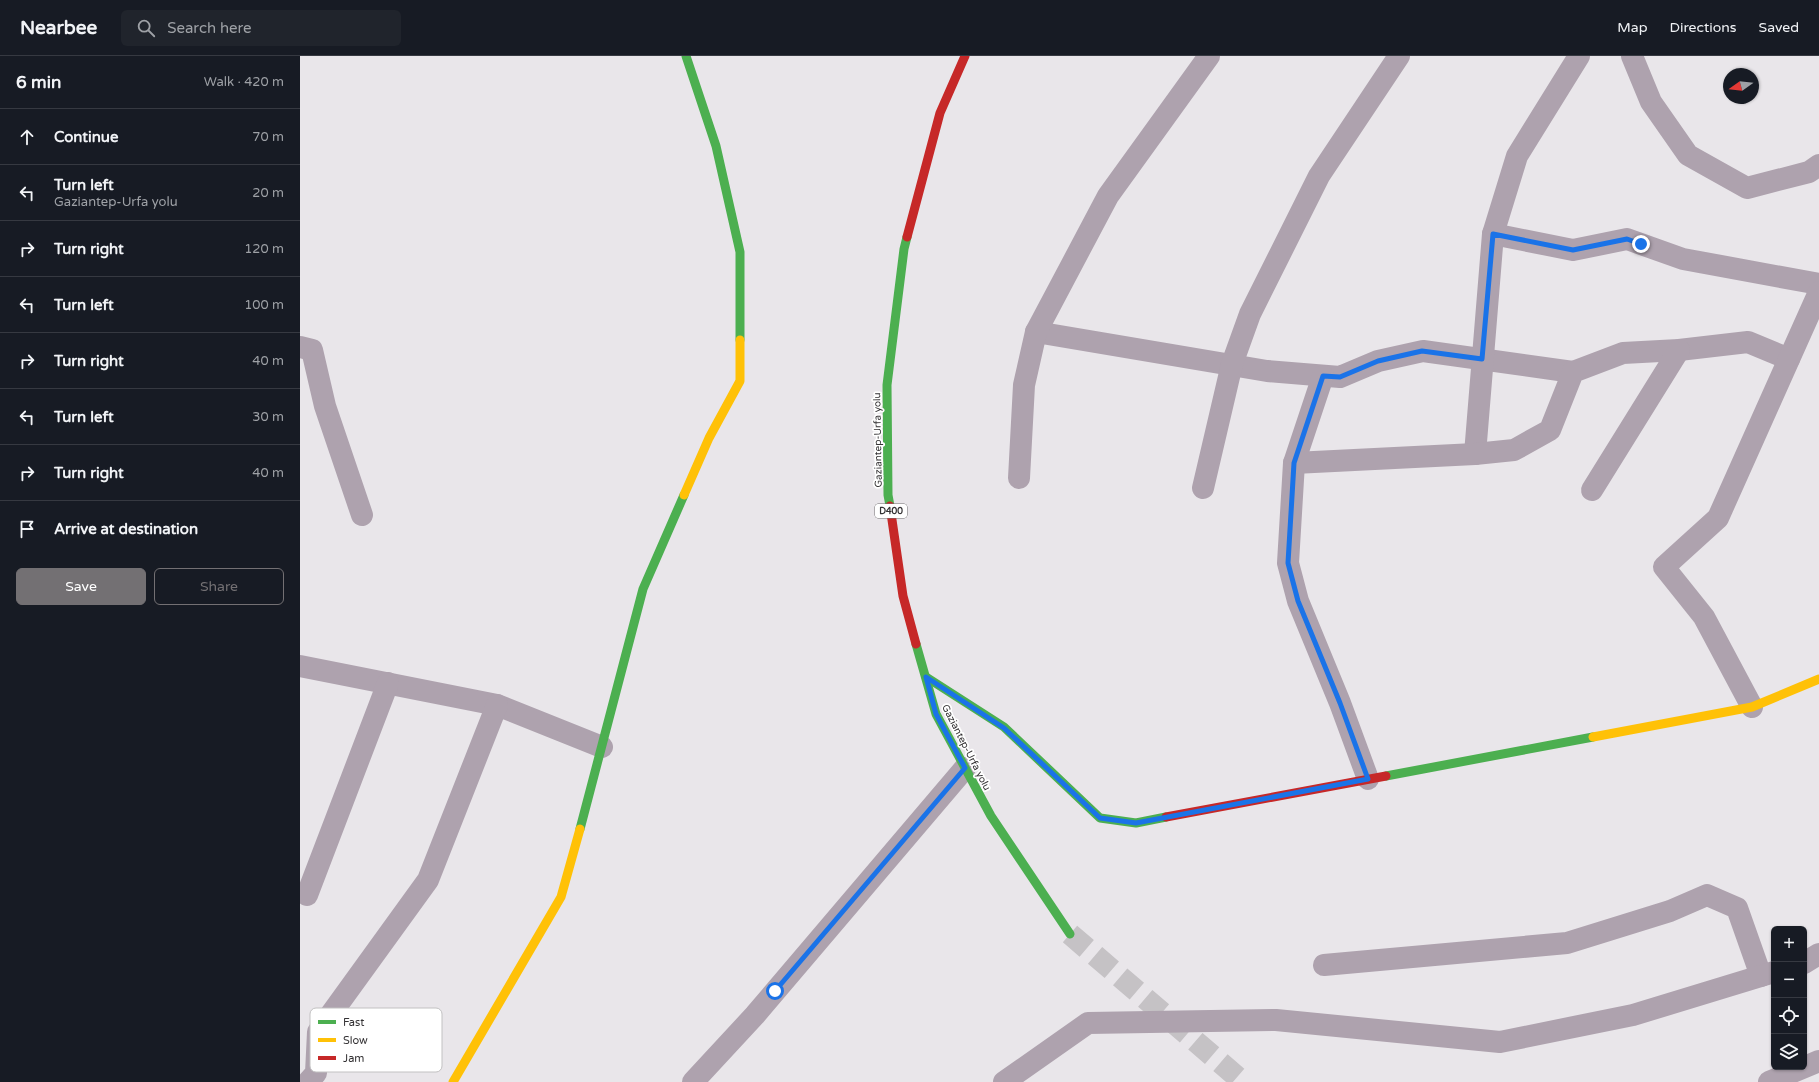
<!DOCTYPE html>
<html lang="en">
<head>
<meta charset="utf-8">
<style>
	body { margin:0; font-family:"Varela Round",sans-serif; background:#20242c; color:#f1f3f6 }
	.controls { position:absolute; right:12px; bottom:12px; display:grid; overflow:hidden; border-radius:6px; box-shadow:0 1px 3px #0004 }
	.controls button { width:36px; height:36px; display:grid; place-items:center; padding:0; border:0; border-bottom:1px solid #363941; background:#171b24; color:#f1f3f6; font:20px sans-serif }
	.compass { position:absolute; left:1423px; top:12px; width:36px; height:36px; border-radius:50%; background:#171b24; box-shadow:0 1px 3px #0004; rotate:255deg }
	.stop { position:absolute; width:12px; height:12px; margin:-9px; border:3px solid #1a73e8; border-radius:50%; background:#fff }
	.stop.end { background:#1a73e8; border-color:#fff; box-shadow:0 1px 4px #0008 }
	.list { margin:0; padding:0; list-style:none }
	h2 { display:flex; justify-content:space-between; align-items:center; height:52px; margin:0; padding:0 16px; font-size:17px }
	h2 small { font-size:13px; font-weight:400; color:#9ea1a6 }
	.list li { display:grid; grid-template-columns:26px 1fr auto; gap:12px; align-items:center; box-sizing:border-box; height:56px; padding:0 16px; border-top:1px solid #363941 }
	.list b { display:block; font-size:15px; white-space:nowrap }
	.list p { margin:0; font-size:13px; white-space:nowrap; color:#9ea1a6 }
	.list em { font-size:13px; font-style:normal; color:#9ea1a6 }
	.actions { display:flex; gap:8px; padding:12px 16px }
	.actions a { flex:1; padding:9px 0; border:1px solid #737073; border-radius:6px; text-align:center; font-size:14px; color:#737073 }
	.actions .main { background:#737073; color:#fff }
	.icon { flex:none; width:22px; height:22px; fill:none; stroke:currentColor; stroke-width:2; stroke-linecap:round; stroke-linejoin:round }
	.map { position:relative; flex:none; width:1519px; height:1026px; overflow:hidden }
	header { display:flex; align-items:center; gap:24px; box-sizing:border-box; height:56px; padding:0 20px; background:#171b24; border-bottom:1px solid #363941 }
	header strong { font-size:19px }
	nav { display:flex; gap:22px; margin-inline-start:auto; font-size:14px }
	.search { width:280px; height:36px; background:#20242c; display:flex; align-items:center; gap:10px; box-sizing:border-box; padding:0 14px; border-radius:6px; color:#9ea1a6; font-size:15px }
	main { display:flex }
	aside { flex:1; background:#171b24 }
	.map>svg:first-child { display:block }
</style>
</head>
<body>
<header>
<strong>Nearbee</strong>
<div class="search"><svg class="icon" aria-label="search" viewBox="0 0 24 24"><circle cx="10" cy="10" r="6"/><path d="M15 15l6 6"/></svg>Search here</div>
<nav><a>Map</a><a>Directions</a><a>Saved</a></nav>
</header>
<main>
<aside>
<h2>6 min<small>Walk · 420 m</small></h2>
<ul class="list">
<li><svg class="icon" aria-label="ahead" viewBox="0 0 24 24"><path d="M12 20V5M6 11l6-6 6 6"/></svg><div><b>Continue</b></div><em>70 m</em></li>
<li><svg class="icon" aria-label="left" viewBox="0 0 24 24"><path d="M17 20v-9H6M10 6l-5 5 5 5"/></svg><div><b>Turn left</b><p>Gaziantep-Urfa yolu</p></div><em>20 m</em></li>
<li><svg class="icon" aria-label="right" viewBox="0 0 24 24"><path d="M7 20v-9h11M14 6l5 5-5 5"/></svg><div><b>Turn right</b></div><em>120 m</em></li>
<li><svg class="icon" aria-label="left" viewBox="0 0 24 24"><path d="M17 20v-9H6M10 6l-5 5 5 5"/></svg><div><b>Turn left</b></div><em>100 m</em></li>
<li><svg class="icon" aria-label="right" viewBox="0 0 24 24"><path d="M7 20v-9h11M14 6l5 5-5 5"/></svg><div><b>Turn right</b></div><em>40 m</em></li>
<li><svg class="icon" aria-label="left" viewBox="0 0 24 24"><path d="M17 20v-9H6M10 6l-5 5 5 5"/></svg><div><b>Turn left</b></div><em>30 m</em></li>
<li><svg class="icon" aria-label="right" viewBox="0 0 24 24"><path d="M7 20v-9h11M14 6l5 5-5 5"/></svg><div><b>Turn right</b></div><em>40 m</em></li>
<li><svg class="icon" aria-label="arrive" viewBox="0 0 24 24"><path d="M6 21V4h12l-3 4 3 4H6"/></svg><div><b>Arrive at destination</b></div></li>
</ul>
<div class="actions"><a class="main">Save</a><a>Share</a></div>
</aside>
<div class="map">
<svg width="1519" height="1026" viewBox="0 0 1519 1026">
	<rect width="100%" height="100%" fill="#e9e6ea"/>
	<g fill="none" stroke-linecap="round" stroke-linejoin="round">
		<path stroke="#c5c2c5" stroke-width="22" stroke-dasharray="22 11" stroke-linecap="butt" d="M770,878L943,1026"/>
		<g stroke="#aea2ae" stroke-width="22">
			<path d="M1332,0L1351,46L1388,99L1447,132L1509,116L1519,109"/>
			<path d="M1193,178L1273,194L1327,183L1383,203L1519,228"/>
			<path d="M736,276L967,315L1040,321L1078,305L1123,295L1273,316"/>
			<path d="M0,291L12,294L25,350L62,459"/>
			<path d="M1023,320L994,407L988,507L998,545L1040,647L1068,723"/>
			<path d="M1175,398L1193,178L1217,100L1279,0"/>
			<path d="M994,407L1175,398L1214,394L1250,374L1273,316L1323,297L1379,294L1448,286L1489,303"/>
			<path d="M719,422L724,329L736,276L808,140L909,0"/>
			<path d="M903,432L932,308L950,258L1019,120L1099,0"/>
			<path d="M1292,434L1379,294"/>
			<path d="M0,610L197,649L302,691"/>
			<path d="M1452,651L1404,561L1364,511L1418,462L1519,236"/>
			<path d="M7,839L88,627"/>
			<path d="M1504,907L1519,898"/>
			<path d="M1024,909L1267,887L1370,855L1407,839L1437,852L1461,920"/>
			<path d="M8,1026L16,1017L18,976L128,824L197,649"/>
			<path d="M393,1026L455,959L665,712"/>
			<path d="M704,1026L788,967L976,964L1200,986L1333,959L1474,916"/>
			<path d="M1469,1026L1519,1005"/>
		</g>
		<g stroke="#4caf50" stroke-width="9">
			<path d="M386,0L416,90L440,196V284"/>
			<path d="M590,450L588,439L587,329L604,193L607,181"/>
			<path d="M616,588L636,658L691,760L770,878"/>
			<path d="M626,621L704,671L800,762L836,767L866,761"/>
			<path d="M1086,720L1293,681"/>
			<path d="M280,773L343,533L384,439"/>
		</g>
		<g stroke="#ffc107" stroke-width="9">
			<path d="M384,439L409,382L440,325V284"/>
			<path d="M1293,681L1452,651L1519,623"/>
			<path d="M153,1026L261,841L280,773"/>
		</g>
		<g stroke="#c62828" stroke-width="9">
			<path d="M607,181L640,57L665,0"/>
			<path d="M590,450L603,540L616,588"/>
			<path d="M866,761L1086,720"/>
		</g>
	</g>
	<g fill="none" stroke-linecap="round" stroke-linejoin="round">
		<path stroke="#1a73e8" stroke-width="5" d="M475,935L665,712L636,658L626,621L704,672L800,762L836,767L1068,723L1040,647L998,545L988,507L994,407L1023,320L1040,321L1078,305L1122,295L1182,303L1193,178L1273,194L1327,183L1341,188"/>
	</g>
	<g text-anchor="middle" stroke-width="3.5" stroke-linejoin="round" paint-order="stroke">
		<rect fill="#fff" stroke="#706f70" stroke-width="1" x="575" y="448" width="32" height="14" rx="3"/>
		<g font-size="9" font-weight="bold" fill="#333133">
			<text x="591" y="458">D400</text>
		</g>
		<g font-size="10" fill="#333133" stroke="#fff">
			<text transform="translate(577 384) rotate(-91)" y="4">Gaziantep-Urfa yolu</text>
			<text transform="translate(667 691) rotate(63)" y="4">Gaziantep-Urfa yolu</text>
		</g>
	</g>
	<rect x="10" y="952" width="132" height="64" rx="6" fill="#fff" stroke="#c2c1c2" stroke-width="1"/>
	<rect x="18" y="964" width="18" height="4" fill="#4caf50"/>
	<rect x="18" y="982" width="18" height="4" fill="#ffc107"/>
	<rect x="18" y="1000" width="18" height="4" fill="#c62828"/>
	<g font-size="11" fill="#333133">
		<text x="43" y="970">Fast</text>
		<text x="43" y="988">Slow</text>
		<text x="43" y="1006">Jam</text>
	</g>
</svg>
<div class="controls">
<button>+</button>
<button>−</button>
<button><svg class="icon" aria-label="locate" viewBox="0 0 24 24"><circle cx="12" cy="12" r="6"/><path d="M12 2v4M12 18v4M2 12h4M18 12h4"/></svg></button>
<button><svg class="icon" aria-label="layers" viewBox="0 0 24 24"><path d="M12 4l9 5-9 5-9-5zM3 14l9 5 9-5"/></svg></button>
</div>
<svg class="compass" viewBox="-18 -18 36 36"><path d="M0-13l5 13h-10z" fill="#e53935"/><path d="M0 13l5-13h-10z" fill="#9ea1a6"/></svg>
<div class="stop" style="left:475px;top:935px"></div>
<div class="stop end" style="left:1341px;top:188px"></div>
</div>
</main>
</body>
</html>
